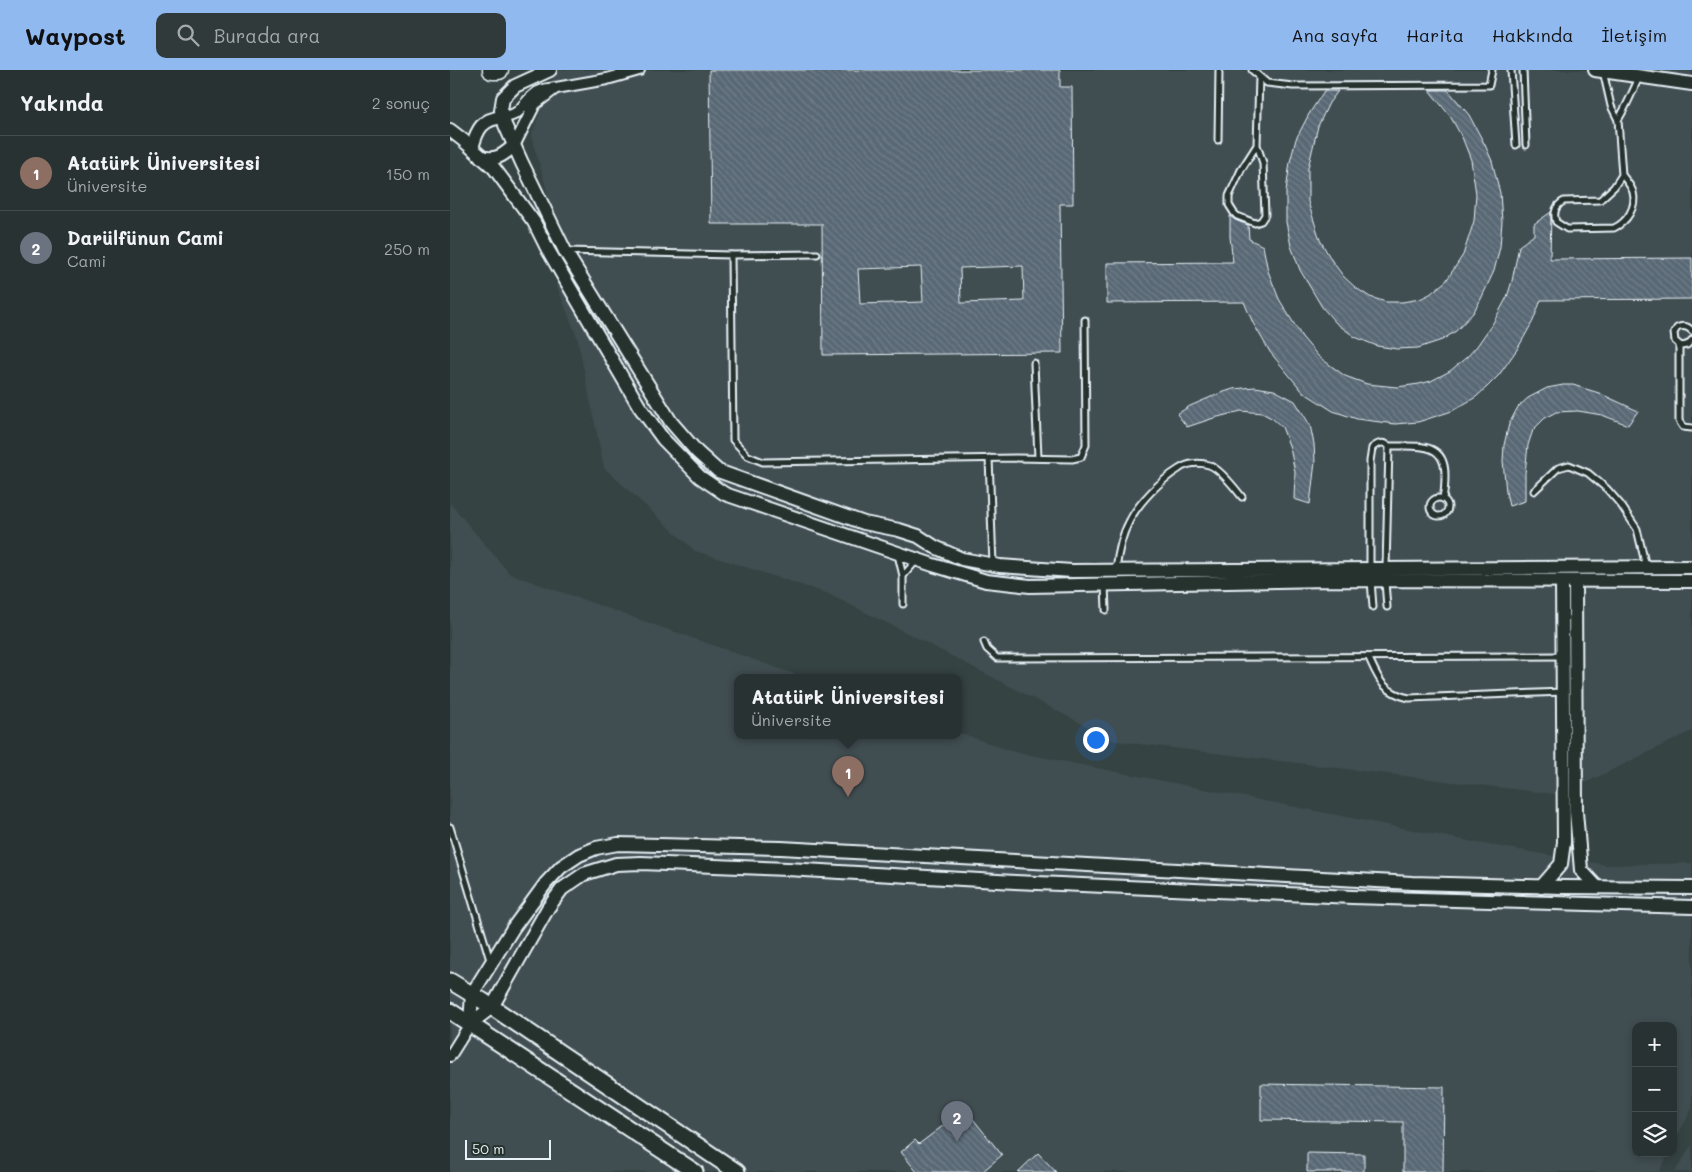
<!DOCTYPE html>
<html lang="tr">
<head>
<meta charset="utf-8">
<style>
	body { margin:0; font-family:Mali,sans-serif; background:#303a3a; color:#f1f3f6 }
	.controls { position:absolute; right:15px; bottom:15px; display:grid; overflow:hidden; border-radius:10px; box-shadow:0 2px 8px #0003 }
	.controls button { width:45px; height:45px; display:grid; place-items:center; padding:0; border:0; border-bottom:1px solid #444d4d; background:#283232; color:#f1f3f6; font:25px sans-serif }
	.scale { position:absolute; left:15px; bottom:12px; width:86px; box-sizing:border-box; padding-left:5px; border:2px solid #e8f1f8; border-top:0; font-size:14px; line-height:18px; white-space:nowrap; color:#e8f1f8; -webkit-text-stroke:4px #26332d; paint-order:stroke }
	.you { position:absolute; left:645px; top:669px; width:18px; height:18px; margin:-12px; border:4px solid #fff; border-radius:50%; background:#1a73e8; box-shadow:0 0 0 8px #1a73e833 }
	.badge { display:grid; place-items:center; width:32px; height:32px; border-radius:50%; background:#90b9f0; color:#fff; font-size:16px; font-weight:700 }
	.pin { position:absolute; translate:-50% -41px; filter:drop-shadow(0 1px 2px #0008) }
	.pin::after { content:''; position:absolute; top:26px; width:18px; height:15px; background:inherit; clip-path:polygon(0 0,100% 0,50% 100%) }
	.popup { position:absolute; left:284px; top:604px; width:228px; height:65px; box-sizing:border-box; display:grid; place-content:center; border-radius:10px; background:#283232; filter:drop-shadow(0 1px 4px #0005); font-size:16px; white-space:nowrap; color:#a5aaac }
	.popup b { font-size:19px; color:#f1f3f6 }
	.popup::after { content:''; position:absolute; left:50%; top:100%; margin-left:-10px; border:10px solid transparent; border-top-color:#283232 }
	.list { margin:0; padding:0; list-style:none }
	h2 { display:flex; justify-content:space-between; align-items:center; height:65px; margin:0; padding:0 20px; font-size:21px }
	h2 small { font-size:16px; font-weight:400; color:#a5aaac }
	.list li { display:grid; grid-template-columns:32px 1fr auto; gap:15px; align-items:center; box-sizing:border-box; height:75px; padding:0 20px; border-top:1px solid #444d4d }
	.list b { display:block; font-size:19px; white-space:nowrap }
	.list p { margin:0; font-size:16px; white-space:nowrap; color:#a5aaac }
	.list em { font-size:16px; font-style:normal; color:#a5aaac }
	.icon { flex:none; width:28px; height:28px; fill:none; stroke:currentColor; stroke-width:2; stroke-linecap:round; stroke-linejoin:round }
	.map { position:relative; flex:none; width:1242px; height:1102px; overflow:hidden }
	header { display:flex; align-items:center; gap:30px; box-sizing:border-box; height:70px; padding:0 25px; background:#90b9f0; color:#111 }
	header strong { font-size:24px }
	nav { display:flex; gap:28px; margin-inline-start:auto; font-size:18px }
	.search { width:350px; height:45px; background:#303a3a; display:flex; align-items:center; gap:12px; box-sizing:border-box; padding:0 18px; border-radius:10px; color:#a5aaac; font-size:19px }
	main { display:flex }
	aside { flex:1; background:#283232 }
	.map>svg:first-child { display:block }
</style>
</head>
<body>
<header>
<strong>Waypost</strong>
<div class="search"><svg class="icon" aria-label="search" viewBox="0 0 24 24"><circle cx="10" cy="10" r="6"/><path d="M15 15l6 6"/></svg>Burada ara</div>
<nav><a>Ana sayfa</a><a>Harita</a><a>Hakkında</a><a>İletişim</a></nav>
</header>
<main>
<aside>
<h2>Yakında<small>2 sonuç</small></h2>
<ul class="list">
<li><span class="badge" style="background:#8d6e63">1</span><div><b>Atatürk Üniversitesi</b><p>Üniversite</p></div><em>150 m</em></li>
<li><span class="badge" style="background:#6b7280">2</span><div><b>Darülfünun Cami</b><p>Cami</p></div><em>250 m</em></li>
</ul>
</aside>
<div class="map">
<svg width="1242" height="1102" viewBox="0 0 1242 1102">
	<defs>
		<pattern id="building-back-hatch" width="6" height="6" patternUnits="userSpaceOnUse" patternTransform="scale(1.25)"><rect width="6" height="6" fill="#596874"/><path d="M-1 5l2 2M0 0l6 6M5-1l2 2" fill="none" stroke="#717e89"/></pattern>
	</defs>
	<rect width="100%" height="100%" fill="#354342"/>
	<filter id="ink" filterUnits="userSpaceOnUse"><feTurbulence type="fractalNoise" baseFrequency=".02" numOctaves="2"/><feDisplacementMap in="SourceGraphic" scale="10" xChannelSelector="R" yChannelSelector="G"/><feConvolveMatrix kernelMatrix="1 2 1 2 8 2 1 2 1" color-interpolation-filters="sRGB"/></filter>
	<g filter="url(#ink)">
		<g fill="#404e51">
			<path d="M106,0H1242V661L1111,725L665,671L465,567L376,523L245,481L154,398L127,267L107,217L98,124L81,66Z"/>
			<path d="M0,433L60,504L356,608H288V666H508V662L561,681L1029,773L1157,795L1242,793V1038L1223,1075V956H1186V1083H1219L1209,1102H0Z"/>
			<path d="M1242,1074V1102H1225Z"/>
		</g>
		<g fill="url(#building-back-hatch)" stroke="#e8f1f8" fill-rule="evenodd">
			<path d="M259,0H610V17H622L623,134H610L612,283L373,285L372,154H261ZM573,196L574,231L511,233L510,198ZM471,197L473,232L410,234L408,199Z"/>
			<path d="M979,20H998L1019,45L1035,75L1042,91L1050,123L1052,151L1050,177L1044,201L1031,229L1023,243L1006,261L992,270L968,278L947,279L927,276L905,267L886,253L872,237L850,200L841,176L836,152V121L840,92L846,69L859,44L874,21H888L879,33L868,56L858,98V132L870,170L882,191L894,207L906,218L920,227L936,232H952L970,229L980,224L996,211L1013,185L1024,151L1026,124L1021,90L1012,67L1000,46Z"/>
			<path d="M1101,142L1100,189L1242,188V229L1091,230L1083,251L1068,278L1049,305L1037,317L1026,327L1002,341L968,352L945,354L907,349L883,341L853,322L820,282L803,253L794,232L657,233V193L783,192L780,167V146L785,150L798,155L799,169L813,176L818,201L829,229L852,267L869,287L895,306L917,314L947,317L969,314L981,311L1000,301L1018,286L1027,276L1043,253L1057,227L1062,211L1069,176L1084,165V154Z"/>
			<path d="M1113,315H1123L1149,323L1188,341L1178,355L1152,345L1128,341L1106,342L1095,348L1083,360L1078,375L1075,403V431L1059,436L1056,422L1053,391L1054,375L1059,354L1068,337L1078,328L1097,318Z"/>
			<path d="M805,317L824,320L845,331L860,355L864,374L865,392L860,434L844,429L845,402L840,378L832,357L823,349L812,343L791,341L764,348L737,357L727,344L740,336L768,324L783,319Z"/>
			<path d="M811,1014L994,1017L993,1102H953V1052L811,1050Z"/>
			<path d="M515,1039L552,1085L532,1102H467L451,1082L465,1070L469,1074Z"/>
			<path d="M588,1083L606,1102H568Z"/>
			<path d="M857,1083L914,1084V1102H857Z"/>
		</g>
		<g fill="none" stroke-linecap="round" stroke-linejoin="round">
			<defs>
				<g id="service">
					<path d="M802,0L817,13L843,16L1039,15L1042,0"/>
					<path d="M1061,0L1066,75"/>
					<path d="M1073,0L1076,75"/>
					<path d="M1153,1L1161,36L1168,50L1172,105L1164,117L1150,130L1114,131C1106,135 1103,143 1106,152L1117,159L1164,158C1177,152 1187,137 1183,122C1181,116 1176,110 1172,105"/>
					<path d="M1168,50C1177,36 1182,22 1189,8"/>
					<path d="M768,70L769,0"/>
					<path d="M807,75L813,93L815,145L811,151L805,153L787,146L784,143L779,135V126L791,100L807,75L809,7"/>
					<path d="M116,181L281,185L283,370L298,386L313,392L566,388L622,389L631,387L636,375L635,250"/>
					<path d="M281,185L367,184"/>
					<path d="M1242,261C1238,256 1233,255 1227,258L1224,263L1225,271L1231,276L1237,275L1242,270"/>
					<path d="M1229,275V351L1233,357L1242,358"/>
					<path d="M584,293L588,388"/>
					<path d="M939,376C965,377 995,370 995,405C995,413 995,420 993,428"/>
					<path d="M539,388L543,495"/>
					<path d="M1084,421L1108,398L1119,395L1138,403L1157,419L1171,435L1187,459L1196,497"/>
					<circle cx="989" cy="437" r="9"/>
					<path d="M448,485L453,506V534"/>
					<path d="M920,499V391L922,378C928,373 933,371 939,376L936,498"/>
					<path d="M666,500C668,483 671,467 679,452C688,433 711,410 729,399C737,393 749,392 759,395C769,398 785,418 792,427"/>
					<path d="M453,506L466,491"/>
					<path d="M921,510L923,537"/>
					<path d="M935,512L937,537"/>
					<path d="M655,515L656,540"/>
					<path d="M534,572L537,579L547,588L1112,586"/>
					<path d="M919,588C929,610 933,622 959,628L1113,622"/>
					<path d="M0,757L40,890"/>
				</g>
				<g id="minor">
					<path d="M106,18L157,9L189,0"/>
					<path d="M53,47C72,45 71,35 84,25C90,19 99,19 106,18L85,34L64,76"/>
					<path d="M0,986L20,954"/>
				</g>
				<g id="tertiary">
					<path d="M100,0L65,16L53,28L51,40L55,55L72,93L115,181L221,352L247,382L268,401L414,453L449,460L468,466L485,477L512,489L550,496L622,501L1242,497"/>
					<path d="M1145,0L1242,14"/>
					<path d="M0,60L13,70L44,98L84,152L98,180L189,336L213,369L250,407L275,424L483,495L536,511L580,516L878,510L1242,511"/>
					<path d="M22,78C27,59 32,49 53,47"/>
					<path d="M31,87C48,91 52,85 64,76"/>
					<path d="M1125,511L1126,742L1131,800L1147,817"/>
					<path d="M1091,817L1111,794L1114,772L1112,511"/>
					<path d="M20,954L22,924L63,858L96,813L111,797L129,785L146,778L168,774L331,778L962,813L1113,817L1242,818"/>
					<path d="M20,954L42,937L98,838L112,819L134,804L166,794L191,793L337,799L565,812L902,827L1242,837"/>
				</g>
				<g id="secondary">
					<path d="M0,911L33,931L287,1102"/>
					<path d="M0,941L245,1102"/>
				</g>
				<path id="trunk" d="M42,0H49"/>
			</defs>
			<use href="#service" stroke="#e8f1f8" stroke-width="9"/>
			<use href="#minor" stroke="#e8f1f8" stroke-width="14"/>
			<use href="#tertiary" stroke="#e8f1f8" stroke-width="16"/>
			<use href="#secondary" stroke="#e8f1f8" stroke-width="19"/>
			<use href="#trunk" stroke="#e8f1f8" stroke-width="21"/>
			<use href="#service" stroke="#26332d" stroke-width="5"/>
			<use href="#minor" stroke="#26332d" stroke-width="10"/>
			<use href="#tertiary" stroke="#26332d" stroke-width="12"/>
			<use href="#secondary" stroke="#26332d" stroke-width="15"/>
			<use href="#trunk" stroke="#26332d" stroke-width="18"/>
		</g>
	</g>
</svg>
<div class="controls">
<button>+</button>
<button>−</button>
<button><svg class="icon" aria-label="layers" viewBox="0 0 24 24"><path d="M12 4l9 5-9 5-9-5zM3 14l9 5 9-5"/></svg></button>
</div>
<div class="scale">50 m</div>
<div class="you"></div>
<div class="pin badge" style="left:398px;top:727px;background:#8d6e63">1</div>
<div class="popup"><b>Atatürk Üniversitesi</b>Üniversite</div>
<div class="pin badge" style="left:507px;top:1072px;background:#6b7280">2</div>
</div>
</main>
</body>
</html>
